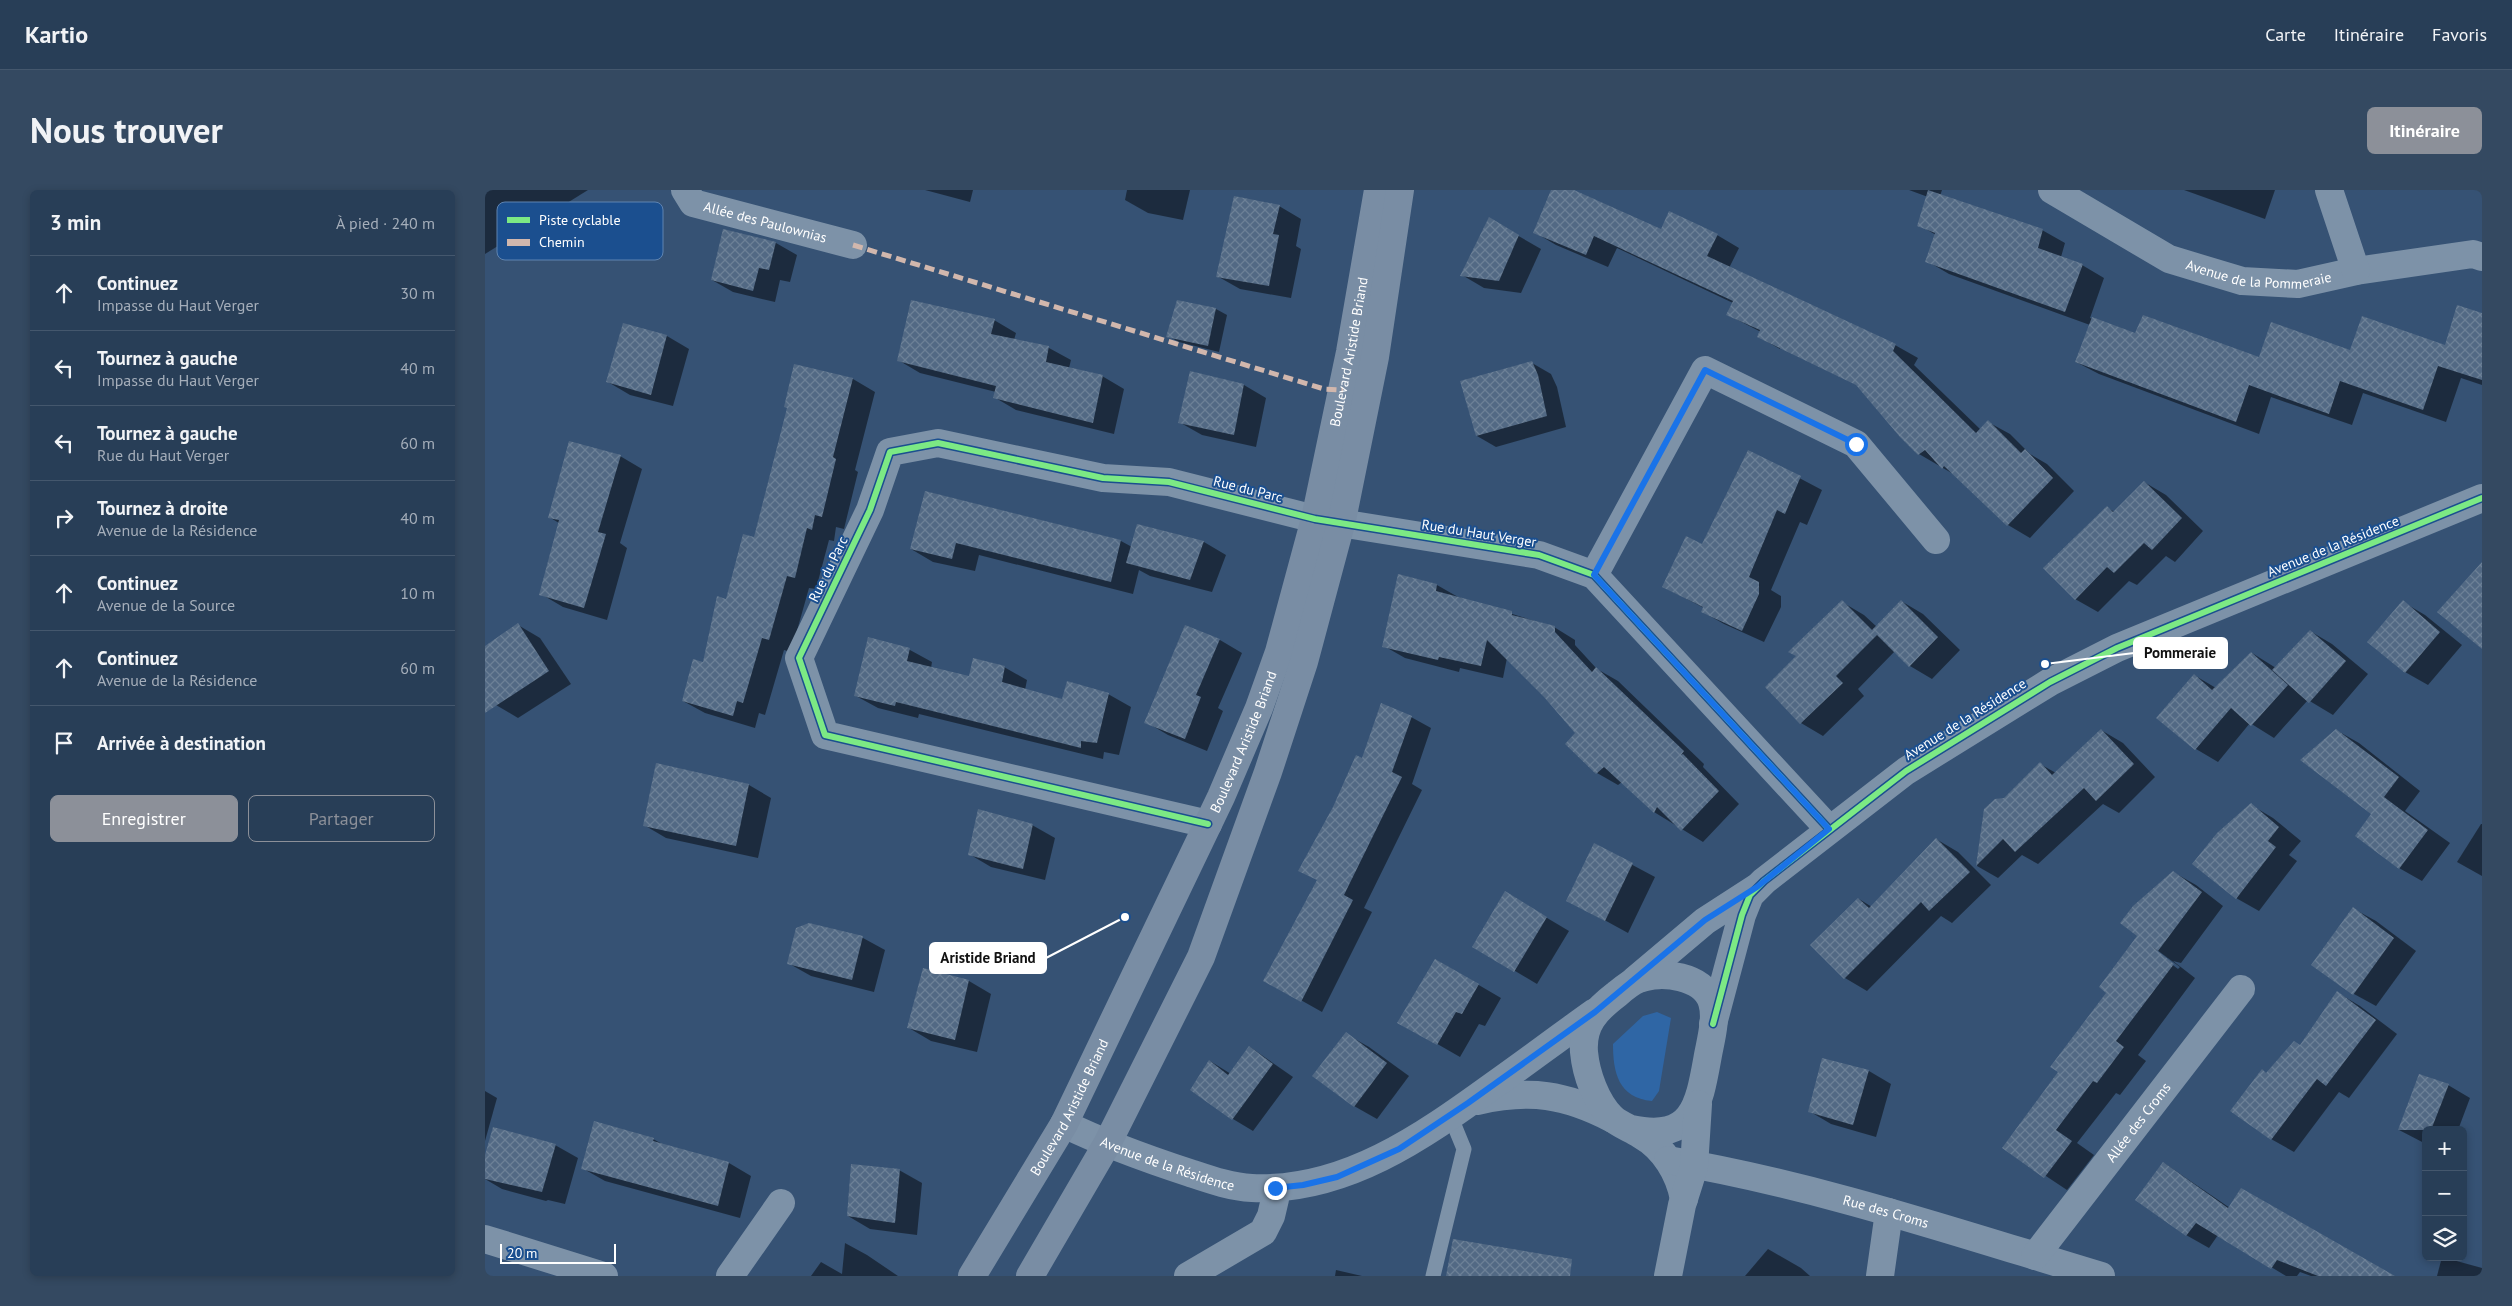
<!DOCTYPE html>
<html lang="fr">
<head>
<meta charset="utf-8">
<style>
	body { margin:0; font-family:"PT Sans",sans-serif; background:#344961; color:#f1f3f6 }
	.controls { position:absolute; right:15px; bottom:15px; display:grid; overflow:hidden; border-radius:8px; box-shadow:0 2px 8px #0003 }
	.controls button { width:45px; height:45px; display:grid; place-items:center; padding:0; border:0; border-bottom:1px solid #44576d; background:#283e57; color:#f1f3f6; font:25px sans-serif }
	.scale { position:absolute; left:15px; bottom:12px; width:116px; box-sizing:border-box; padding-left:5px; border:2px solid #fff; border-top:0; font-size:14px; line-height:18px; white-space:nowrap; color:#fff; -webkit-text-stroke:4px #1b4f8f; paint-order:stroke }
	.stop { position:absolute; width:15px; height:15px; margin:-11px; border:4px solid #1a73e8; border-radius:50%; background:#fff }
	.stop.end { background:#1a73e8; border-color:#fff; box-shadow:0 1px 5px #0008 }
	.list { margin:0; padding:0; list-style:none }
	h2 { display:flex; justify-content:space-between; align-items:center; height:65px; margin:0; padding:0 20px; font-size:21px }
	h2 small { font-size:16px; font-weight:400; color:#a5aeba }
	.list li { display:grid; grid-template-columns:32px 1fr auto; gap:15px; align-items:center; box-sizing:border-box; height:75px; padding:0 20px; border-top:1px solid #44576d }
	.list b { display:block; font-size:19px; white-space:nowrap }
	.list p { margin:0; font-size:16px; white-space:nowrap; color:#a5aeba }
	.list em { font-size:16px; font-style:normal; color:#a5aeba }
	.actions { display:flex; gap:10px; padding:15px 20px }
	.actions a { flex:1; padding:11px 0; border:1px solid #8c9099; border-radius:8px; text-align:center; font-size:18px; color:#8c9099 }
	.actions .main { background:#8c9099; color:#fff }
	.icon { flex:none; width:28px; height:28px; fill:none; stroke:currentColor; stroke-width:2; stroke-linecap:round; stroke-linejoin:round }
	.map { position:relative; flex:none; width:1997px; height:1086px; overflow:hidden; border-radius:8px }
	header { display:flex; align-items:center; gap:30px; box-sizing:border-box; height:70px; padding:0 25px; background:#283e57; border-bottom:1px solid #44576d }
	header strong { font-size:24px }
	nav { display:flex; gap:28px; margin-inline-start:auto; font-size:18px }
	.intro { display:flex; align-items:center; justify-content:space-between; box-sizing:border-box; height:120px; padding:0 30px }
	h1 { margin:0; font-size:35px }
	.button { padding:12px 22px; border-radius:8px; background:#8c9099; color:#fff; font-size:18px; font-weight:700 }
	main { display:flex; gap:30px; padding:0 30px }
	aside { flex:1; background:#283e57; border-radius:8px; box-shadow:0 2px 8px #0003 }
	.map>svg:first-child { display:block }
</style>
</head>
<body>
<header>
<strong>Kartio</strong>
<nav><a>Carte</a><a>Itinéraire</a><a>Favoris</a></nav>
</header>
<div class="intro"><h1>Nous trouver</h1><a class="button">Itinéraire</a></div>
<main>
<aside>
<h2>3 min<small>À pied · 240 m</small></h2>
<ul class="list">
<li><svg class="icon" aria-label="ahead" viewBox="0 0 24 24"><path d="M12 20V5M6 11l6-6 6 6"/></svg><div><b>Continuez</b><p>Impasse du Haut Verger</p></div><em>30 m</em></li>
<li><svg class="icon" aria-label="left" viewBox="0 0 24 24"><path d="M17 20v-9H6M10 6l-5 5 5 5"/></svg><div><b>Tournez à gauche</b><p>Impasse du Haut Verger</p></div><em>40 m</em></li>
<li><svg class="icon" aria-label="left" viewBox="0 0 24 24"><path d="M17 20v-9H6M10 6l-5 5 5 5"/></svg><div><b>Tournez à gauche</b><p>Rue du Haut Verger</p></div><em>60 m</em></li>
<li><svg class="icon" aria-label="right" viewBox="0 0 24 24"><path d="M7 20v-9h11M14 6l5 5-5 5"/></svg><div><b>Tournez à droite</b><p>Avenue de la Résidence</p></div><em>40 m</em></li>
<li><svg class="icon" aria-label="ahead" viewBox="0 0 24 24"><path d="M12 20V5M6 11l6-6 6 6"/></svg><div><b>Continuez</b><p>Avenue de la Source</p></div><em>10 m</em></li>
<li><svg class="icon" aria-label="ahead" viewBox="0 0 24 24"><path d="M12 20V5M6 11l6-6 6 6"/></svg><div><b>Continuez</b><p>Avenue de la Résidence</p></div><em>60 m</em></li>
<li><svg class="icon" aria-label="arrive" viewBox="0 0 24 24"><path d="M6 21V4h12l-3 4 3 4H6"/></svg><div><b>Arrivée à destination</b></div></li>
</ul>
<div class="actions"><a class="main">Enregistrer</a><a>Partager</a></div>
</aside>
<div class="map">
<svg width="1997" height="1086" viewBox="0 0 1997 1086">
	<defs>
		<pattern id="building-cross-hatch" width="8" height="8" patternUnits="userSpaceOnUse" patternTransform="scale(1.25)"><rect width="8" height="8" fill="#526984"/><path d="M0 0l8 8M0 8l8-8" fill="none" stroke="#6c8096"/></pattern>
	</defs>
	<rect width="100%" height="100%" fill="#365274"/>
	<path fill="#2f66a5" d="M1172,822L1186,828L1174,901L1167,911C1133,908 1128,882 1128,854L1158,826Z"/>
	<g fill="#0007" fill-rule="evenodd">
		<path d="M0,0H103L0,64Z"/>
		<path d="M440,0H488L485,12Z"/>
		<path d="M642,0H705L698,30L663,23L640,10Z"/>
		<path d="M1068,0H1085L1176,41L1232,45L1254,58L1244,78L1410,155L1433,168L1429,175L1496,240L1503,232L1525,244L1545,264L1562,274L1589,301L1545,348L1523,335L1470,285L1434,264L1377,196L1295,157V159L1274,147L1276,142L1243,125L1248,113L1132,58L1123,77L1071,55L1049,42Z"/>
		<path d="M1424,0H1457L1455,6L1557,40L1580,53L1576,67L1597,75L1619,88L1605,128L1651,144L1774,169L1960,157L1997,124V195L1976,188L1961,232L1878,203L1867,235L1786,207L1774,244L1614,184L1591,172L1605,135L1464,84L1442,71L1451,45L1434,35L1443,7Z"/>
		<path d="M1699,0H1790L1780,29Z"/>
		<path d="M794,16L816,29L811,56L816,59L806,108L755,99L732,86Z"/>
		<path d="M1004,29L1056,59L1036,103L999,98L977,85Z"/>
		<path d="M239,40L291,53L312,65L305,92L295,90L290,112L248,102L227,90Z"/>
		<path d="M731,119L742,125L734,162L694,152L683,146Z"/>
		<path d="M509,130L531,143L529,150L564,158L586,170L584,178L617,186L639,199L629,244L531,220L509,207L511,202L435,183L413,170Z"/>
		<path d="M182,146L204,159L188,216L145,205L123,192Z"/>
		<path d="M1047,173L1066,184L1072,197L1081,237L1011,257L992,246Z"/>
		<path d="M310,175L368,189L390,202L370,280L373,282L359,339L351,337L349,351L344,350L331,399L324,398L306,462L299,460L280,525L274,523L270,538L220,523L198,511L218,473L242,410L270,348L303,218Z"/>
		<path d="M706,182L759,195L781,208L771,257L717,245L694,232Z"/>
		<path d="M1263,261L1337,300L1322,335L1315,332L1286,400L1296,406V417L1279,452L1239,434L1218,422L1219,418L1179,397L1217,355Z"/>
		<path d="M135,266L157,279L135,353L142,358L122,430L78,417L56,404L74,333L64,327Z"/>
		<path d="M1659,292L1681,305L1718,341L1690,372L1681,366L1652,395L1644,391L1613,422L1590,409L1622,318L1630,322Z"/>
		<path d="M441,302L636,351L647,357L653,335L719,352L741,365L727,402L665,386L654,380L648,404L494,365L490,381L448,372L426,359Z"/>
		<path d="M952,395L973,407L1069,437L1090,450V455L1112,479L1133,491L1219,574L1218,577L1254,614L1218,652L1169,622L1137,592L1133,595L1112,583L1091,543L1060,506L1022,468L1018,488L975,478L974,482L920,468L899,456Z"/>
		<path d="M1416,411L1438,424L1475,460L1447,489L1425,476L1410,461L1373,499L1379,506L1338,546L1316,533L1357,412L1379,425L1392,437Z"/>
		<path d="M1918,412L1940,425L1977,455L1943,495L1920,482Z"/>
		<path d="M33,435L55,448L86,494L33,528L11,515L0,498V457Z"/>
		<path d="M700,436L735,450L757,463L733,518L738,521L722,561L683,545L661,532Z"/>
		<path d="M1825,441L1847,454L1883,484L1848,525L1823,510L1789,548L1765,533L1733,572L1711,559L1709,485L1731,498L1767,463L1791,478Z"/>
		<path d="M384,449L425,460L447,472L446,478L485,488L519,477L542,490L540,500L578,511L623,504L646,517L634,565L619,562L618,569L434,524L433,528L393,518L371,506Z"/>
		<path d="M926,527L946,538L927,594L937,600L879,718L887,722L837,822L780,790L833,691L878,570Z"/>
		<path d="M1616,540L1638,553L1670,587L1634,623L1618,614L1553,674L1537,665L1513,688L1492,676L1500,620L1519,609L1555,574L1571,583Z"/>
		<path d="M1851,540L1874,553L1935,601L1920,621L1965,653L1937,691L1914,678Z"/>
		<path d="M172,575L264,595L286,608L273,668L181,648L159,635Z"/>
		<path d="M1766,615L1788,628L1816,651L1804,665L1812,671L1774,721L1751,708Z"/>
		<path d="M1996,634H1997V686L1972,672Z"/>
		<path d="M547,635L570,648L560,690L506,677L484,664Z"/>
		<path d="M1451,649L1473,662L1506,695L1467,733L1456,726L1382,801L1360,788L1374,709L1387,717Z"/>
		<path d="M1110,655L1170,687L1143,743L1083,710Z"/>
		<path d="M1688,682L1711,695L1738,716L1696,773L1688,771L1710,788L1653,865L1661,871L1635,905L1631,903L1592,953L1609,965L1582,1000L1519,958L1574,882L1623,802ZM1672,760L1695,777L1693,779L1672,763Z"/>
		<path d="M1042,716L1084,741L1052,794L988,756Z"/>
		<path d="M1869,719L1891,731L1931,761L1891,816L1869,804Z"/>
		<path d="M324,734L378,748L400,760L389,802L326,786L303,773Z"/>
		<path d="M951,770L1016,808L1000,836L994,834L975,867L914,832Z"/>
		<path d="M439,779L484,791L506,804L492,862L446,851L424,838Z"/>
		<path d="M1853,803L1875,816L1912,844L1864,908L1854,902L1809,962L1786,949L1815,856Z"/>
		<path d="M861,844L884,857L924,886L892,929L869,916Z"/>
		<path d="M765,857L808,887L768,941L748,929L725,871L746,884Z"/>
		<path d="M1384,881L1406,894L1391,947L1346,934L1324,921Z"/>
		<path d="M1963,895L1985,908L1973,940H1941V954L1914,940Z"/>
		<path d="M0,901L12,908L0,951Z"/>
		<path d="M168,949L181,956L244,973L266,986L255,1028L120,991L97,978Z"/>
		<path d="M70,955L93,968L80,1014L63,1010L61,1011L17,999L0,989V970Z"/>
		<path d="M1679,973L1745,1018L1908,1086H1826L1815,1082L1812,1086H1801L1733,1045L1724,1058L1701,1045Z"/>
		<path d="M414,980L437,993L432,1045L385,1039L363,1026Z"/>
		<path d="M360,1053L382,1065L413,1086H326L336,1072L357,1084Z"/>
		<path d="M1283,1059L1316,1078L1325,1086H1260Z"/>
		<path d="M1957,1067L1997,1078V1086H1952Z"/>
		<path d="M851,1080L877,1086H850Z"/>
	</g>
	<g fill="url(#building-cross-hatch)">
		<path d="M1066,0H1089L1176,39L1184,21L1233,44L1222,66L1411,154L1408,161L1491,243L1503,230L1536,263L1540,259L1568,288L1522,336L1459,276L1457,279L1440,260L1433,265L1415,247L1371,195L1272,147L1275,140L1241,125L1248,111L1109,46L1101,65L1048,43Z"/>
		<path d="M1443,0L1558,39L1553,58L1598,74L1580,122L1440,72L1450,43L1432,36Z"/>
		<path d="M749,6L795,15L788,44L794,45L784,96L731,87Z"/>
		<path d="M1004,27L1034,45L1014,91L975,86Z"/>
		<path d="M238,39L291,52L284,80L274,78L268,101L226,90Z"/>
		<path d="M426,110L510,129L506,144L564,156L561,172L618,185L608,233L508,208L511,196L412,171Z"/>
		<path d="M692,110L731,118L723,156L681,147Z"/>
		<path d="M1972,115L1997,123V190L1953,176L1938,220L1855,191L1844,224L1764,195L1751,232L1590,172L1607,127L1650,143L1658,125L1774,167L1786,132L1865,160L1877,126L1960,155Z"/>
		<path d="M138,133L182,145L166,205L121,192Z"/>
		<path d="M1047,171L1053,185L1062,226L991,246L975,191Z"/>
		<path d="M309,174L368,188L348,267L351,269L337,327L330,325L327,340L322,338L310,388L302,386L284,450L277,448L258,513L252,511L248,526L197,511L208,469L218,472L232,406L241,409L258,344L269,347L302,218L299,217Z"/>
		<path d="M705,181L759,194L749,245L693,233Z"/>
		<path d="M84,251L136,265L113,342L121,344L99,418L54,405L74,330L63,328Z"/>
		<path d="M1263,260L1316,286L1300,324L1292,320L1264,387L1274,392V404L1257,441L1216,422L1218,417L1177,397L1201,346L1217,354Z"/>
		<path d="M1659,291L1697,328L1667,360L1659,353L1629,383L1622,377L1590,410L1558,378L1622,316L1628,322Z"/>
		<path d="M440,301L636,350L626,392L471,353L467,369L425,359Z"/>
		<path d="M652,334L719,351L705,390L641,373Z"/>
		<path d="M1997,372V459L1952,422Z"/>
		<path d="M913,384L952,394L951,401L1027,421V425L1070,436V442L1107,482L1111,477L1199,561L1196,565L1198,564L1234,601L1196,641L1172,617L1169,623L1119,577L1111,584L1080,554L1090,543L1059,507L1002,450L996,476L954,467L953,470L897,457Z"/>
		<path d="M1357,410L1387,440L1416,410L1453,447L1424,477L1392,445L1351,486L1358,493L1315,534L1280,497L1311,466L1303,462Z"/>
		<path d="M1918,410L1955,442L1920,483L1882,452Z"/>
		<path d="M33,433L64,481L0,523V456Z"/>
		<path d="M700,435L735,449L711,505L716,507L700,549L659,533Z"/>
		<path d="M1825,440L1861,471L1824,513L1787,480Z"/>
		<path d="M383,447L425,458L422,471L484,486L488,468L520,476L517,492L577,509L582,491L624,503L612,553L596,551V558L411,512L410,516L369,506Z"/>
		<path d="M1766,462L1803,495L1766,536L1746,518L1710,560L1671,528L1709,484L1727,500Z"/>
		<path d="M896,513L927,526L907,582L917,587L859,705L868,710L816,812L778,791L832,690L813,681L848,617L871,565L877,568Z"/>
		<path d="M1616,539L1649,574L1611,611L1599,598L1530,662L1518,649L1491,676L1499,619L1510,609L1519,608L1555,572L1567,585Z"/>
		<path d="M1851,539L1914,587L1899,607L1943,640L1914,679L1870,646L1886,624L1815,570Z"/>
		<path d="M171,573L264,594L251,656L158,636Z"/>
		<path d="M1766,613L1794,637L1783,651L1791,657L1751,709L1707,674L1732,643Z"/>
		<path d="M493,619L548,634L538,679L483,665Z"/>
		<path d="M1451,648L1485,682L1444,721L1436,712L1359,789L1325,755L1373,708L1384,718Z"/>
		<path d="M1109,653L1148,673L1120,731L1081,711Z"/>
		<path d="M1688,681L1717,702L1673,761L1665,755L1689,774L1631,851L1639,857L1612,893L1608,891L1571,940L1587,951L1559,988L1517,958L1573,882L1565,877L1621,803L1614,797L1652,746L1635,733L1648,716Z"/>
		<path d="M1020,701L1062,727L1029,782L987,757Z"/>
		<path d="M1868,717L1909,748L1868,805L1826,775Z"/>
		<path d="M324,733L378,746L367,790L302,774L311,738Z"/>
		<path d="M950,769L994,794L977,824L971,822L952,855L912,833Z"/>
		<path d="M438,778L484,790L470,850L422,838Z"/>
		<path d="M1852,801L1891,830L1841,896L1832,889L1786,950L1745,921L1777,879L1781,883L1809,851L1815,855Z"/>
		<path d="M861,842L902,873L869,917L827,886Z"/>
		<path d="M764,856L788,874L747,930L705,900L724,870L743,885Z"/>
		<path d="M1337,868L1384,880L1368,935L1323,922Z"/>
		<path d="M1934,884L1964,894L1946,940H1913Z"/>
		<path d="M109,931L169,948L168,951L244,972L233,1016L96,979Z"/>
		<path d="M8,937L71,954L57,1002L0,989V965Z"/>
		<path d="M1678,972L1743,1018L1756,998L1910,1086H1833L1792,1070L1786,1079L1711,1033L1701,1046L1650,1010Z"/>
		<path d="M366,974L415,979L410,1033L362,1026Z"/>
		<path d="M968,1049L1087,1069L1085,1086H961Z"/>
	</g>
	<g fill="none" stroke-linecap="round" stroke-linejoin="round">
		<path stroke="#7d92a8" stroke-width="15" d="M948,1086L979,959L965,925"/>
		<g stroke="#7d92a8" stroke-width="28">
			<path id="s1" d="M200,0L208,13L368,55"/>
			<path id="s2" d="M1567,0L1684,69L1757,91L1813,94L1871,81L1988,64L1997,67"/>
			<path d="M1844,0L1871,81"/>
			<path d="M1109,385L1220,180L1371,254L1451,350"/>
			<path d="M723,634L340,545L314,468L385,320L405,262L453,253L618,288L684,292L830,329L1054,365L1109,385L1344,639"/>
			<path d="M1150,790L1220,731L1271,698"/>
			<path d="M1228,834L1257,725L1265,705L1279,691L1421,581L1565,492L1632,458L1997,308"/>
			<path d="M992,911C1045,899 1080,904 1128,929"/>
			<path id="s3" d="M579,934C620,954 662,969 705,983C726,990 746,997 767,998C860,1002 937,947 1009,895C1043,871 1076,846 1110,822"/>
			<path d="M1146,939C1209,952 1214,915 1223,865C1226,849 1232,828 1227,812C1219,786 1176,780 1154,789C1146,792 1139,798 1132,804C1111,820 1097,834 1099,862C1101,884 1111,912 1127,928C1135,935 1147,939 1156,945C1179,958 1194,983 1199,1009"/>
			<path id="s4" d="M1183,970C1331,995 1473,1043 1616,1086"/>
			<path d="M0,1049L119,1086"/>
			<path id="s5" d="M1550,1066L1756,799"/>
			<path d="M245,1086L296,1013"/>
			<path d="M703,1086L778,1042L786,1026L790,1009V998"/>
			<path d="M1183,1086L1197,1015L1209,977L1213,914"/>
			<path d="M1395,1086L1404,1022"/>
		</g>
		<g stroke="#798da4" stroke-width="28">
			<path id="s6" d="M487,1086L579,934L736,607L774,518L794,462L830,329L865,162L893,0"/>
			<path d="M545,1086L622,954L716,767L783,582L819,472L857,330L890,167L915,0"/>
		</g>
		<path stroke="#d1b7ad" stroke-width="5" stroke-dasharray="10 5" stroke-linecap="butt" d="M368,55L839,199L858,200"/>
		<defs>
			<g id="cycleway">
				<path d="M723,634L340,545L314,468L385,320L405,262L453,253L618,288L684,292L830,329L1054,365L1109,385L1344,639"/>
				<path d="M1228,834L1257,725L1265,705L1279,691L1421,581L1565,492L1632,458L1997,308"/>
			</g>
		</defs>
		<use href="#cycleway" stroke="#1b4f8f" stroke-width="9"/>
		<use href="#cycleway" stroke="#7ce984" stroke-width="6"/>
	</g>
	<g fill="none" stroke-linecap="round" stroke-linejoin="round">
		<path stroke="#1a73e8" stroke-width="6" d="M790,998L818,995L852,987L914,959L983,913L1110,822L1220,730L1272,697L1344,639L1109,385L1220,180L1371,254"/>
	</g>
	<g text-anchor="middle" stroke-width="4" stroke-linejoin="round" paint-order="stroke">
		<g font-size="14" fill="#fff" stroke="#1b4f8f">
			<text dy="5" stroke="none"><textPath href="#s1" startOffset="90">Allée des Paulownias</textPath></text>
			<text dy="5" stroke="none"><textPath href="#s2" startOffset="228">Avenue de la Pommeraie</textPath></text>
			<text dy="5" stroke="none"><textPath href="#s6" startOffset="1005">Boulevard Aristide Briand</textPath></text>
			<text transform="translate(763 299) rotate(14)" y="5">Rue du Parc</text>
			<text transform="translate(994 343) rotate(9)" y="5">Rue du Haut Verger</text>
			<text transform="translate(1848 356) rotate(-22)" y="5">Avenue de la Résidence</text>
			<text transform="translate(343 379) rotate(-64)" y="5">Rue du Parc</text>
			<text transform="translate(1480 529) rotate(-32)" y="5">Avenue de la Résidence</text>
			<text dy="5" stroke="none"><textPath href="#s6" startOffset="600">Boulevard Aristide Briand</textPath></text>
			<text dy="5" stroke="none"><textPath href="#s6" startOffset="195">Boulevard Aristide Briand</textPath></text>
			<text dy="5" stroke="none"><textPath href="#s5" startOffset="169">Allée des Croms</textPath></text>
			<text dy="5" stroke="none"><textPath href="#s3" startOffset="111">Avenue de la Résidence</textPath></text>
			<text dy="5" stroke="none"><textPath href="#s4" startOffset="224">Rue des Croms</textPath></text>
		</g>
	</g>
	<rect x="12" y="12" width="166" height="58" rx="8" fill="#1b4f8f" stroke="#5f84b1" stroke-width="1"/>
	<rect x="22" y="27" width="23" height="6" fill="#7ce984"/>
	<rect x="22" y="49" width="23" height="7" fill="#d1b7ad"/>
	<g font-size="14" fill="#fff">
		<text x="54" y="35">Piste cyclable</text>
		<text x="54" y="57">Chemin</text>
	</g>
	<path fill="none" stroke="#fff" stroke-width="2" d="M1560 474L1649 463M640 727L561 768"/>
	<g fill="#fff" stroke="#1b4f8f" stroke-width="2">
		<circle cx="1560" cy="474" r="5"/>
		<circle cx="640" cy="727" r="5"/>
	</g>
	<g fill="#fff" stroke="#fff" stroke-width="2">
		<rect x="1649" y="448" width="93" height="30" rx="5"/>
		<rect x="445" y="753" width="116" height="30" rx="5"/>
	</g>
	<g font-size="15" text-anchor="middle" font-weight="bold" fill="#111">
		<text x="1695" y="468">Pommeraie</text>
		<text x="503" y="773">Aristide Briand</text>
	</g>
</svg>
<div class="controls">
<button>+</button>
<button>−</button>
<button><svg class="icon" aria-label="layers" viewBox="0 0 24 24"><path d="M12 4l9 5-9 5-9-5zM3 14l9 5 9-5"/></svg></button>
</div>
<div class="scale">20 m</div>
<div class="stop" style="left:1371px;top:254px"></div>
<div class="stop end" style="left:790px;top:998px"></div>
</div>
</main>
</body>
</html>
